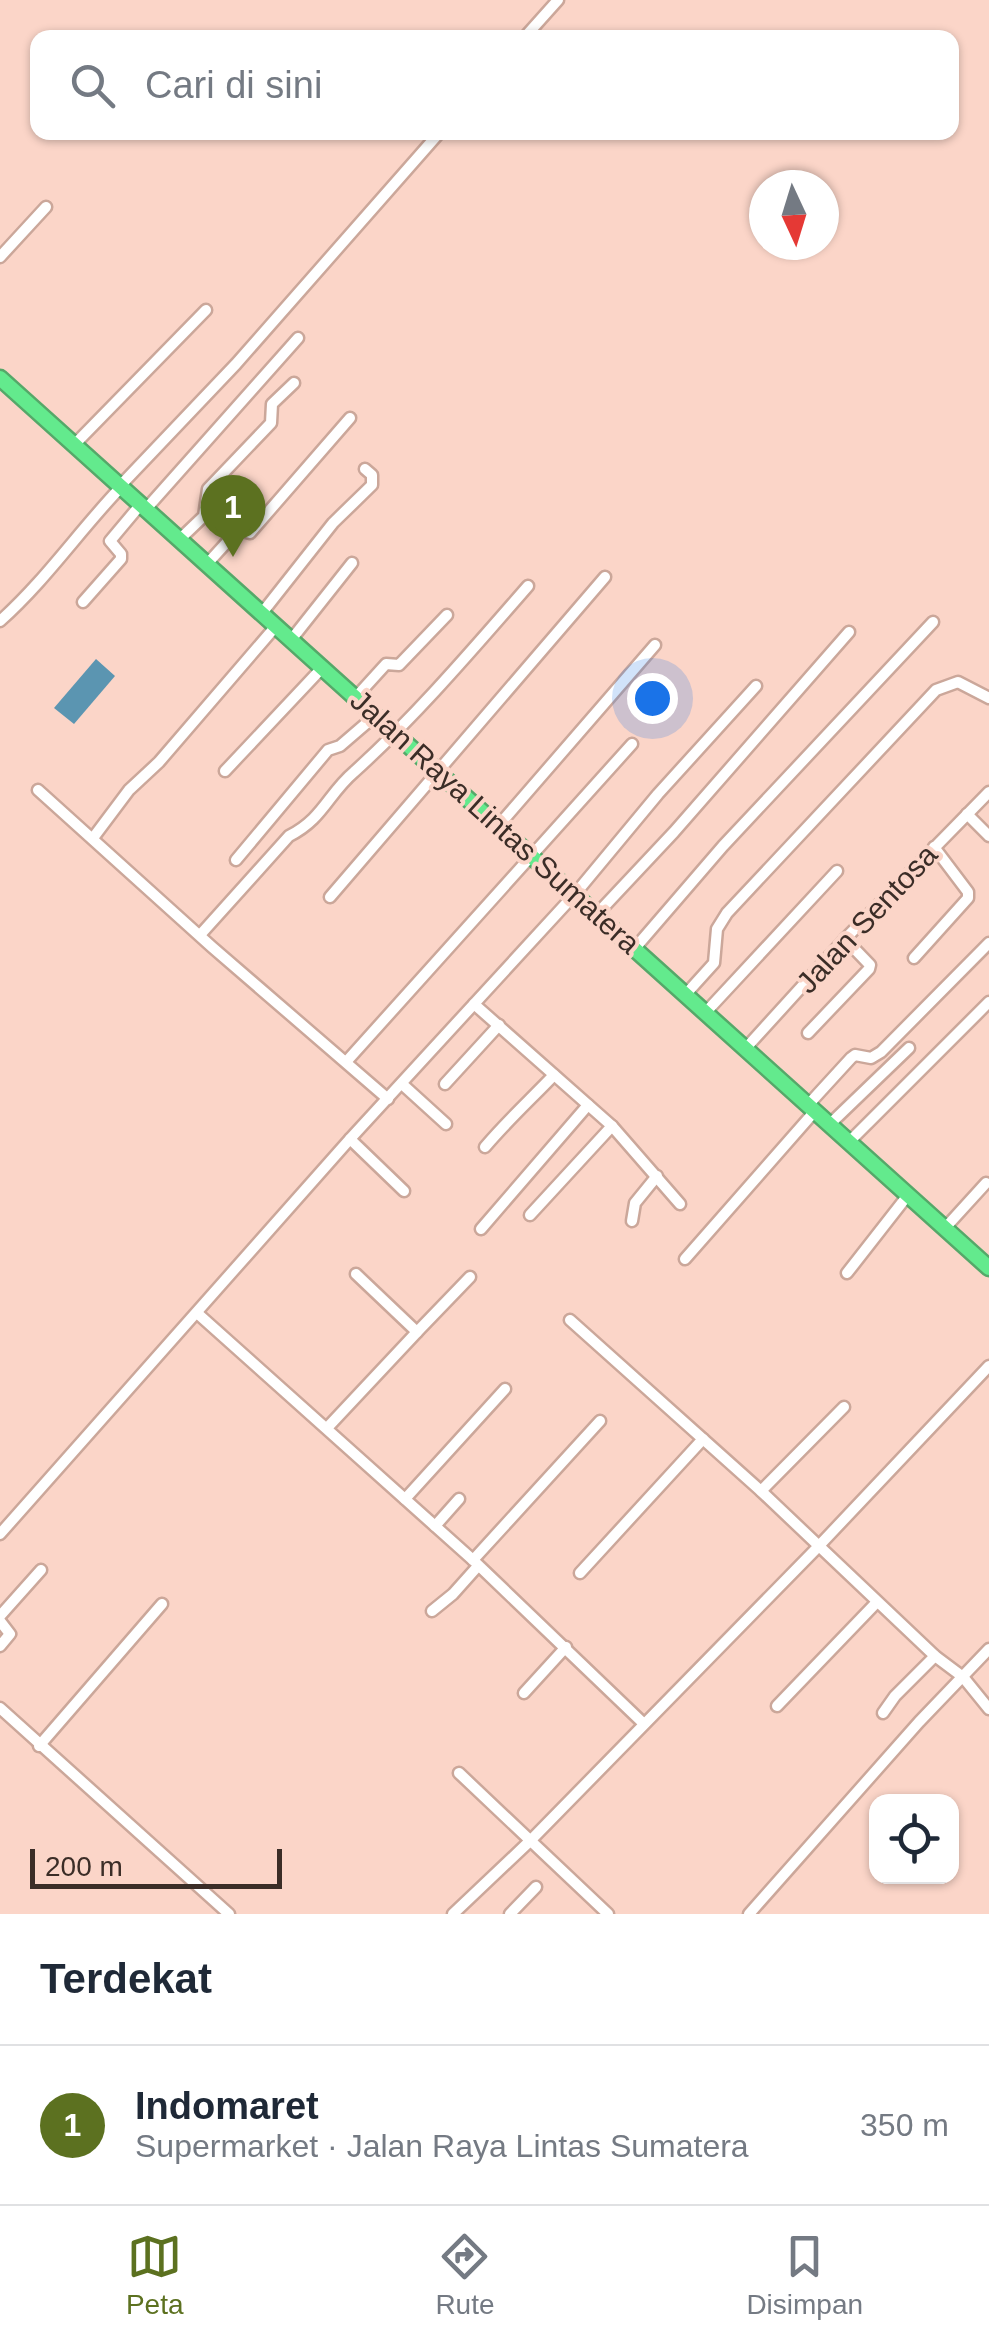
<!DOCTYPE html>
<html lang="id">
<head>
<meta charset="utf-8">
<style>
	body { margin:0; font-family:Arial,sans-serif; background:#f6f6f7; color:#1f2937 }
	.controls { position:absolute; right:30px; bottom:30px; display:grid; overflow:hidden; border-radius:20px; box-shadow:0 2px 8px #0004 }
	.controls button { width:90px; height:90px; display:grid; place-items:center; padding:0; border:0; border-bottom:2px solid #e0e1e3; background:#fff; color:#1f2937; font:50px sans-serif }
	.compass { position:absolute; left:749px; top:170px; width:90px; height:90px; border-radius:50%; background:#fff; box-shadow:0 2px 8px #0004; rotate:176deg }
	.scale { position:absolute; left:30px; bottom:25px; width:252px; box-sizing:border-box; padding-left:10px; border:5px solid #3b2d27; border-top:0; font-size:28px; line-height:35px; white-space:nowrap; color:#3b2d27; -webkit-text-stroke:8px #fbd5c8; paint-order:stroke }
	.you { position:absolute; left:652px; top:698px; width:35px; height:35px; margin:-25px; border:8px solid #fff; border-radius:50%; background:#1a73e8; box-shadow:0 0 0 15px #1a73e833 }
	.badge { display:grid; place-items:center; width:65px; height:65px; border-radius:50%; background:#5c7120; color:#fff; font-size:32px; font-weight:700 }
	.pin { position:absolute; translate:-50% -82px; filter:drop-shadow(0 2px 5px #0008) }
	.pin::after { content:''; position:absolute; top:52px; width:35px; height:30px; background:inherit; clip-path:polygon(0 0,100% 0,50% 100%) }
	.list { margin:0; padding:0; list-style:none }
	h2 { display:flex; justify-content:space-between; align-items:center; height:130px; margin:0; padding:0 40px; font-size:42px }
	h2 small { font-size:32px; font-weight:400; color:#747a83 }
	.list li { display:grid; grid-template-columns:65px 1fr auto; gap:30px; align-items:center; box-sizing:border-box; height:160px; padding:0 40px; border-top:2px solid #e0e1e3 }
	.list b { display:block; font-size:38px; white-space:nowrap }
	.list p { margin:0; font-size:32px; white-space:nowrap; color:#747a83 }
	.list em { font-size:32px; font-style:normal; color:#747a83 }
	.icon { flex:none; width:55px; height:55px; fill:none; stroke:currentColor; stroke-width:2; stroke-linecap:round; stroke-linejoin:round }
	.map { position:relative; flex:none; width:989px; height:1914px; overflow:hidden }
	.search { position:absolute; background:#fff; box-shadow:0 2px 8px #0004; left:30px; right:30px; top:30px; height:110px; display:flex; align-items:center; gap:25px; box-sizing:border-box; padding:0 35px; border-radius:20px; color:#747a83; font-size:38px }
	.sheet { height:290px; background:#fff }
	nav { display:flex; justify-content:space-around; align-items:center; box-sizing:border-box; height:140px; border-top:2px solid #e0e1e3; background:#fff; font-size:28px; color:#747a83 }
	nav a { display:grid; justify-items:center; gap:5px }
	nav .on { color:#5c7120 }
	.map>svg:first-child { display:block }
</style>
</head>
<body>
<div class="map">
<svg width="989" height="1914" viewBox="0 0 989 1914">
	<rect width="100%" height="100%" fill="#fbd5c8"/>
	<path fill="#5b95b1" d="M96,659L115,676L74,724L54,708Z"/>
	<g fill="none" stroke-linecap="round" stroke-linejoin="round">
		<defs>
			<g id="minor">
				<path d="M524,38L558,0"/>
				<path d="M0,257L46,207"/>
				<path d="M75,444L206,310"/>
				<path d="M120,486L236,364L440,132"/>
				<path d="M146,509L298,338"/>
				<path d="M181,538L204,516L208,489L271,423L272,404L294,383"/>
				<path d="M207,564L238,530L250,533L350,418"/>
				<path d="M83,602L121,559V554L110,541L141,504"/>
				<path d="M262,613L333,523L372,485V475L365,469"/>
				<path d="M0,621C45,581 79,531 121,487"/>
				<path d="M291,640L352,563"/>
				<path d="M356,697L386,664L399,665L447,615"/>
				<path d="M225,771L322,668"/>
				<path d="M38,790L212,947L388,1099"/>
				<path d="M967,814L989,836"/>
				<path d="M499,825L655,645"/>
				<path d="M93,838L129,790L159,762L276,626"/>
				<path d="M236,860L328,750L340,746L376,715"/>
				<path d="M330,897L605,577"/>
				<path d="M597,914L674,832L849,632"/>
				<path d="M200,935L289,836C323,819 328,794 354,772C416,716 473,649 528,586"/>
				<path d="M636,947L723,846L933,622"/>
				<path d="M914,958L968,898V892L934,847"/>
				<path d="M686,994L714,963L717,929L727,913L936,690L958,682L989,698"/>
				<path d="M474,1004L612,1126L680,1204"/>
				<path d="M706,1012L837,871"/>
				<path d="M808,1033L869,969L870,965L845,939"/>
				<path d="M746,1048L845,939L989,792"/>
				<path d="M346,1062L632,744"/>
				<path d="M402,1084L446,1124"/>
				<path d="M445,1084L499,1025"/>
				<path d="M808,1105L851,1058L855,1055L871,1058L881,1052L989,943"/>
				<path d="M830,1124L909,1048"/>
				<path d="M350,1139L404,1191"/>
				<path d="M850,1141L989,1002"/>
				<path d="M485,1147C507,1121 530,1100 554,1075"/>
				<path d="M530,1215L612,1126"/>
				<path d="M632,1221L635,1203L657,1176"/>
				<path d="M946,1227L986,1183"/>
				<path d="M481,1229L588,1105"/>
				<path d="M685,1259L815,1111"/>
				<path d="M847,1273L908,1195"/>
				<path d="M197,1313L473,1560L643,1723"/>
				<path d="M570,1320L761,1491L935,1656L963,1677L989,1709"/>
				<path d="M417,1332L470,1277"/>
				<path d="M327,1428L417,1332L356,1274"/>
				<path d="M761,1491L844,1407"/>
				<path d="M405,1499L505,1389"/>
				<path d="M435,1526L459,1499"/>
				<path d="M0,1534L350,1139L575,894L658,794L756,686"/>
				<path d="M473,1560L600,1421"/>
				<path d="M580,1573L703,1439"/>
				<path d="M432,1611L453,1594L478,1566"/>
				<path d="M0,1616L41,1570"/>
				<path d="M0,1621L10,1634L0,1646"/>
				<path d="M524,1693L566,1647"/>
				<path d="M777,1706L877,1602"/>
				<path d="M0,1708L229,1914"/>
				<path d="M883,1713L895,1696L935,1656"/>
				<path d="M39,1746L162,1604"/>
				<path d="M459,1773L608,1914"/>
				<path d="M453,1914L531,1840L815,1550L989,1366"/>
				<path d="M510,1914L536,1887"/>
				<path d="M749,1914L919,1722L989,1649"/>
			</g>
			<path id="highway" d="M0,378L989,1268"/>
		</defs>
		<use href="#minor" stroke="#cba79a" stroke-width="15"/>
		<use href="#highway" stroke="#55a869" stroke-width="19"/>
		<use href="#minor" stroke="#fff" stroke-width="10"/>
		<use href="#highway" stroke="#63ea8d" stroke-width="14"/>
	</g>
	<g text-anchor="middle" stroke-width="8" stroke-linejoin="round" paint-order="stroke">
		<g font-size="30" fill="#3b2d27" stroke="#fbd5c8">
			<text transform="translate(495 822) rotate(42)" y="10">Jalan Raya Lintas Sumatera</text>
			<text transform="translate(867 919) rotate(-47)" y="10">Jalan Sentosa</text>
		</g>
	</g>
</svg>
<div class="controls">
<button><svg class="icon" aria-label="locate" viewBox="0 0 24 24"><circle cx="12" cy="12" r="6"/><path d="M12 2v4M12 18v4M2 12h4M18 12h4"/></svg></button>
</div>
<svg class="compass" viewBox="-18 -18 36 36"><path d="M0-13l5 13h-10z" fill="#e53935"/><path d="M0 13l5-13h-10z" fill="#747a83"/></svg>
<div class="scale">200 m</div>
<div class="you"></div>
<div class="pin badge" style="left:233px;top:557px">1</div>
<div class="search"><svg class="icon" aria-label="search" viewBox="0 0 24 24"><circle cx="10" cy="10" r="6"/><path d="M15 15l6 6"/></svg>Cari di sini</div>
</div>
<section class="sheet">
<h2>Terdekat<small></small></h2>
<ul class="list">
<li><span class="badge">1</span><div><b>Indomaret</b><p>Supermarket · Jalan Raya Lintas Sumatera</p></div><em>350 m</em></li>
</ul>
</section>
<nav>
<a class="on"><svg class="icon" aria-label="map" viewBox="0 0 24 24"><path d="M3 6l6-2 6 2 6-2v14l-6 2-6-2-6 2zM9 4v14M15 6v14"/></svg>Peta</a>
<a><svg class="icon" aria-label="directions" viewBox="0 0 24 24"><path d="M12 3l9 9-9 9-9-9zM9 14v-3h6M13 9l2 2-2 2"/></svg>Rute</a>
<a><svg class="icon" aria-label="saved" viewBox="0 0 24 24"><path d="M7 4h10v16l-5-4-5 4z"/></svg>Disimpan</a>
</nav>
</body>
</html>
